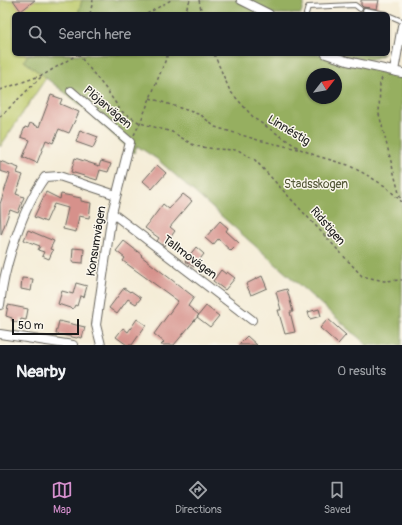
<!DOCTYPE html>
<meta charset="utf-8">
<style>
body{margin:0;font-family:Pangolin,sans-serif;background:#242831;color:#f1f3f6}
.compass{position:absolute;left:306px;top:68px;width:36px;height:36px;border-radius:50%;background:#171b24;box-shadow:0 1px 3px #0004;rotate:59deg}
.scale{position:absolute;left:12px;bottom:10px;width:67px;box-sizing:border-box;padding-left:4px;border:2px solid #1c1c1c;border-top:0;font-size:11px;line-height:14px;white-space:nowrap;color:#1c1c1c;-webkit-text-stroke:3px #fbf7ec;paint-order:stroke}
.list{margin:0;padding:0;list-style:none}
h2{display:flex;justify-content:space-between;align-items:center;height:52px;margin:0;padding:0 16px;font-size:17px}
h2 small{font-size:13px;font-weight:400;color:#9ea1a6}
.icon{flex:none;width:22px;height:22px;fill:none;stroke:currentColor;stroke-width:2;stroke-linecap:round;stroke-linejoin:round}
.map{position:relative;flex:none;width:402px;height:345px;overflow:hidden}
.search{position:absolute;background:#171b24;box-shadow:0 1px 3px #0004;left:12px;right:12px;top:12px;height:44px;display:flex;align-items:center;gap:10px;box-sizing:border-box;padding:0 14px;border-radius:6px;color:#9ea1a6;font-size:15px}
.sheet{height:124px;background:#171b24}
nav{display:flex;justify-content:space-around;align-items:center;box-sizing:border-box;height:56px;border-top:1px solid #363941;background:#171b24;font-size:11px;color:#9ea1a6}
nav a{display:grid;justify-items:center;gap:2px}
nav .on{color:#d690ce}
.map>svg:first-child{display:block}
.green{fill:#becb6d;stroke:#6d7444}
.forest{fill:#96af60;stroke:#59663e;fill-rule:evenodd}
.building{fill:#d6918b}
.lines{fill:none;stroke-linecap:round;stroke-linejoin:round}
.lane-casing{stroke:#68655d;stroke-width:6}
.street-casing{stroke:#68655d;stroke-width:10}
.path{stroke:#68655d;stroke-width:1.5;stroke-dasharray:3 3;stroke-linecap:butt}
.lane{stroke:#fff;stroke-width:4}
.street{stroke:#fff;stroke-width:8}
.labels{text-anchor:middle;stroke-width:3;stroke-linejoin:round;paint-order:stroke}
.street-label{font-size:12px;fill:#1c1c1c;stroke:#fbf7ec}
.park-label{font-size:12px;fill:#555938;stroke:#fbf7ec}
</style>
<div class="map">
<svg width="402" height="345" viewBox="0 0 402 345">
<rect width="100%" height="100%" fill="#fbf7ec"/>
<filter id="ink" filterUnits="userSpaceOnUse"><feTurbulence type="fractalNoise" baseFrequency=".025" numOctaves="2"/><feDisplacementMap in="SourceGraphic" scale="8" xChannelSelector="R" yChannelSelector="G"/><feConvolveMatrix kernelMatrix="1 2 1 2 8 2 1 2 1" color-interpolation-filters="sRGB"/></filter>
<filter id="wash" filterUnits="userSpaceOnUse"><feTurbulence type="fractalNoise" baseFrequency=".012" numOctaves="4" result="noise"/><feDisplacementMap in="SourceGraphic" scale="16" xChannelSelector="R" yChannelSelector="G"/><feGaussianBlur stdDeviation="0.9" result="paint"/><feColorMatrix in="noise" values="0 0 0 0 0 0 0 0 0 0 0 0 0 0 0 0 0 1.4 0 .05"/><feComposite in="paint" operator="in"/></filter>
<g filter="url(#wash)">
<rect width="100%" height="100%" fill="#f4ecd6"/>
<polygon class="green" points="0,0 190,0 184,14 14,14 14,54 52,54 46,78 0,147"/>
<g class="forest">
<polygon points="82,0 305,0 301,14 78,14"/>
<path d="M28,54h298l76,19v272h-35l-210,-186 -20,-13 -3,7 -61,-54 -49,-38zM312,74h24v24h-24z"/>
<path d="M336,54h48c-14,10 -33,4 -48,0z"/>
</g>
<g id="blocks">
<g class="building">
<polygon points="13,0 35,0 21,11"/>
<polygon points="361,0 379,0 377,9 363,7 361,5"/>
<polygon points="51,95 62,99 60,104 79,112 69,133 59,129 53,143 46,140 37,163 23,157 30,140 21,137 25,127 28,128 30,123 39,127"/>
<polygon points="80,130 98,137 93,148 76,142"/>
<polygon points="75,158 99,166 101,161 111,164 108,172 100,170 97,180 71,172"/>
<polygon points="0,161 19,168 17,173 23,175 16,194 24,197 18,213 10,210 1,235 0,204 10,174 0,171"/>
<polygon points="157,165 166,173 152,189 143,181"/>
<polygon points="46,192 60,199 61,194 81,198 81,201 91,203 89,218 79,216 76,232 63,229 68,208 54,204 46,222 34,217"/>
<polygon points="183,194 192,201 170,227 175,231 164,246 157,241 159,238 145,228 163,204 169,209"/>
<polygon points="220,221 228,228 226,231 239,243 231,251 218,239 213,245 205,238"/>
<polygon points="28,230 54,241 50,249 53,250 49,259 42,256 44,252 38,250 40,246 24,240"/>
<polygon points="124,241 142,255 141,256 194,297 188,306 199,315 174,345 161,345 164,342 154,334 178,301 123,261 125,258 116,251"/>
<polygon points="196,247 204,254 194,267 185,261"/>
<polygon points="73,248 84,249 83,263 72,262"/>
<polygon points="221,270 226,274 227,272 235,278 225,290 213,281"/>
<polygon points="262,276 267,288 251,295 246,284"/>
<polygon points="22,278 33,279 31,291 21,289"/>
<polygon points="76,283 87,286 84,297 80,296 77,306 75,305 73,309 58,304 62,291 73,294"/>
<polygon points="124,288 130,292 131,291 141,298 136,304 128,299 117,314 109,308"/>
<polygon points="287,289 293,312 290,312 295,332 285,334 278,310 281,310 276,292"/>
<polygon points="8,305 28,309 26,320 21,319 20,323 12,321 12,318 6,316"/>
<polygon points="206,306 219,316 210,327 197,317"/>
<polygon points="319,309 321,316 310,319 308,312"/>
<polygon points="137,319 146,325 132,345 127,345 116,337 123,328 128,332"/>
<polygon points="328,319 346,335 338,344 320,328"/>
<polygon points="59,321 85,327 82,338 78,337 77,338 56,334"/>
<polygon points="247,336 257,345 238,345"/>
</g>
</g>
</g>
<g filter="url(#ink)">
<use href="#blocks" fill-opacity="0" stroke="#68655d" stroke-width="1"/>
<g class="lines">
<g class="lane-casing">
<g id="lane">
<polyline points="365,10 386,14"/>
<polyline points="306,14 308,7 355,5 360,9"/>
<polyline points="388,15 402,21"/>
</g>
</g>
<g class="street-casing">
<g id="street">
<polyline points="241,0 269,14"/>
<polyline points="326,54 347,61 402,73"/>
<polyline points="394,71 402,26"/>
<polyline points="71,91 130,142 112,213 96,325 101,345"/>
<polyline points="112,213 252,320"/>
<path d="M0,305c4,-38 22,-97 45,-128l14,-1 57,19"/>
<polyline points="0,334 73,345"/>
</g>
</g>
<g class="path">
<polyline points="199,0 202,14"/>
<polyline points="90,14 93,0"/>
<polyline points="147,14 171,0"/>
<polyline points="184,14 190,0"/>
<polyline points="78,54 106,89 121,111 140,123 172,132 195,146 215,149 238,150 255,160 362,276 384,281 402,280"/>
<polyline points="214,54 230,91 255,119 300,149 317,156 348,165 365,174 385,186 402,202"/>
<polyline points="382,78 380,83 379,114 401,201"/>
<polyline points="0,90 45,74 78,54"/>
<polyline points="150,98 201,115 215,127 258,140 298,149"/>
<polyline points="0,117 43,75"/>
<polyline points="134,135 140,123 168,54"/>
</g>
<use href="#lane" class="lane"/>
<use href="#street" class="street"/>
</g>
</g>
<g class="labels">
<g class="street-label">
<text transform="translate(108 107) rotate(40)" y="4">Plöjarvägen</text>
<text transform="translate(289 130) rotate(31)" y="4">Linnéstig</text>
<text transform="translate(328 226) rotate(49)" y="4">Ridstigen</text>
<text transform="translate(96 241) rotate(-81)" y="4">Konsumvägen</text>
<text transform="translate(190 257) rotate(37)" y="4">Tallmovägen</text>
</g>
<g class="park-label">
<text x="316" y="188">Stadsskogen</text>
</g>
</g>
</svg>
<svg class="compass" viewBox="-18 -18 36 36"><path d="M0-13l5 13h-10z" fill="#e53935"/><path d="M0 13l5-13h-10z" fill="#9ea1a6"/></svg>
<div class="scale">50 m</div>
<div class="search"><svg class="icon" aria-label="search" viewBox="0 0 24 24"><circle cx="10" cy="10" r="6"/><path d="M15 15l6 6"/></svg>Search here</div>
</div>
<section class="sheet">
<h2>Nearby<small>0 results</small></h2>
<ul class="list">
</ul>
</section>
<nav>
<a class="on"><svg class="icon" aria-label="map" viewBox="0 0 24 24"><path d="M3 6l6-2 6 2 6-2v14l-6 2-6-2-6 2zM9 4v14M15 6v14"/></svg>Map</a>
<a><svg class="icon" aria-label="directions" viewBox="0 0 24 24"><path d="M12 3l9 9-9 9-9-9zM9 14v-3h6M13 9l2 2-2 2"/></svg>Directions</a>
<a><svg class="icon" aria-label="saved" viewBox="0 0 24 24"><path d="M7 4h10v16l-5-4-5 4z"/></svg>Saved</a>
</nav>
